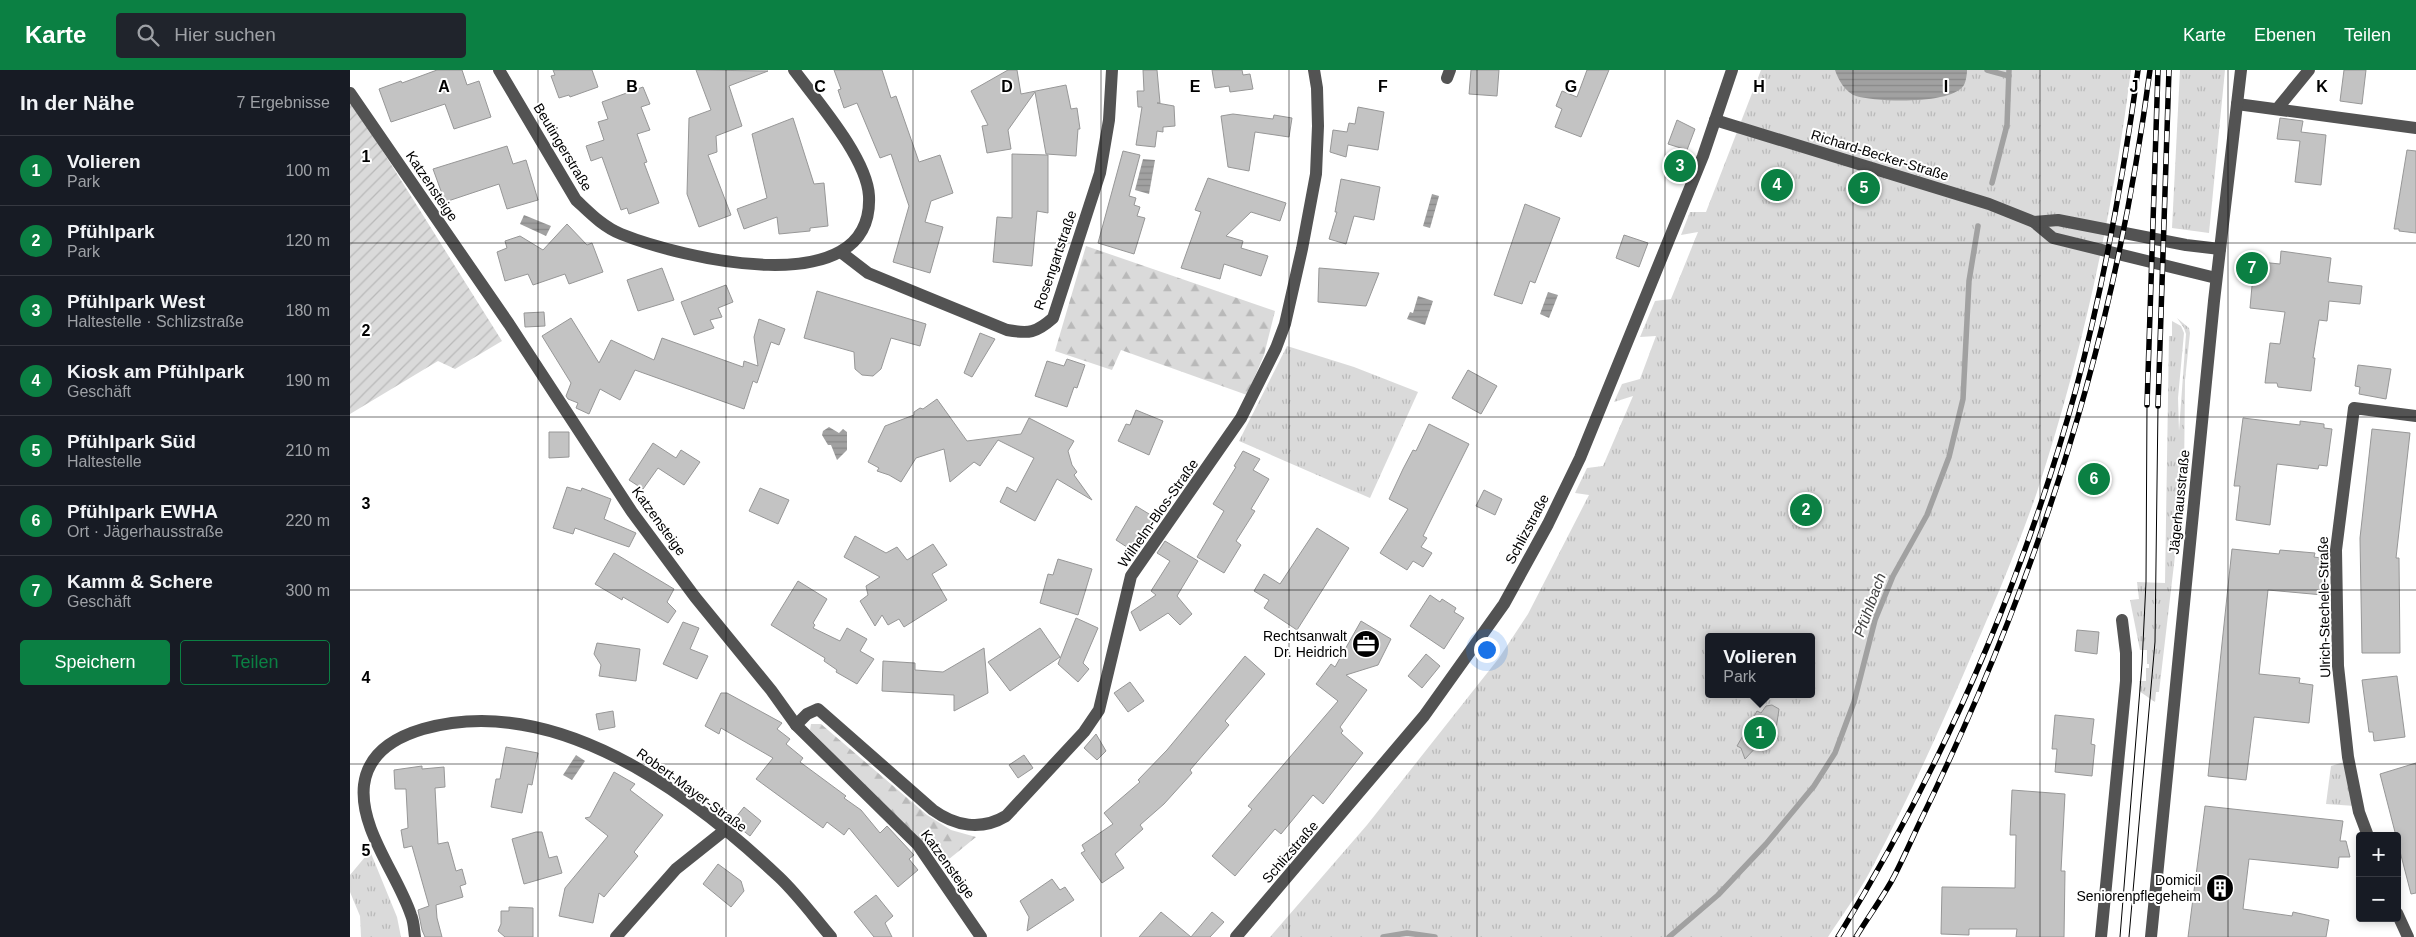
<!DOCTYPE html>
<html lang="de">
<meta charset="utf-8">
<style>
body{margin:0;font-family:Helvetica,sans-serif;background:#20242c;color:#f1f3f6}
.controls{position:absolute;right:15px;bottom:15px;display:grid;overflow:hidden;border-radius:5px;box-shadow:0 2px 8px #0003}
.controls button{width:45px;height:45px;display:grid;place-items:center;padding:0;border:0;border-bottom:1px solid #363941;background:#171b24;color:#f1f3f6;font:25px sans-serif}
.you{position:absolute;left:1136px;top:579px;width:18px;height:18px;margin:-12px;border:4px solid #fff;border-radius:50%;background:#1a73e8;box-shadow:0 0 0 8px #1a73e833}
.badge{display:grid;place-items:center;width:32px;height:32px;border-radius:50%;background:#0b8043;color:#fff;font-size:16px;font-weight:700}
.pin{position:absolute;translate:-50% -50%;border:2px solid #fff;box-shadow:0 1px 5px #0006}
.popup{position:absolute;left:1355px;top:563px;width:110px;height:65px;box-sizing:border-box;display:grid;place-content:center;border-radius:5px;background:#171b24;filter:drop-shadow(0 1px 4px #0005);font-size:16px;white-space:nowrap;color:#9ea1a6}
.popup b{font-size:19px;color:#f1f3f6}
.popup::after{content:'';position:absolute;left:50%;top:100%;margin-left:-10px;border:10px solid transparent;border-top-color:#171b24}
.list{margin:0;padding:0;list-style:none}
h2{display:flex;justify-content:space-between;align-items:center;height:65px;margin:0;padding:0 20px;font-size:21px}
h2 small{font-size:16px;font-weight:400;color:#9ea1a6}
.list li{display:grid;grid-template-columns:32px 1fr auto;gap:15px;align-items:center;box-sizing:border-box;height:70px;padding:0 20px;border-top:1px solid #363941}
.list b{display:block;font-size:19px;white-space:nowrap}
.list p{margin:0;font-size:16px;white-space:nowrap;color:#9ea1a6}
.list em{font-size:16px;font-style:normal;color:#9ea1a6}
.actions{display:flex;gap:10px;padding:15px 20px}
.actions a{flex:1;padding:11px 0;border:1px solid #0b8043;border-radius:5px;text-align:center;font-size:18px;color:#0b8043}
.actions .main{background:#0b8043;color:#fff}
.icon{flex:none;width:28px;height:28px;fill:none;stroke:currentColor;stroke-width:2;stroke-linecap:round;stroke-linejoin:round}
.map{position:relative;flex:none;width:2066px;height:867px;overflow:hidden}
header{display:flex;align-items:center;gap:30px;box-sizing:border-box;height:70px;padding:0 25px;background:#0b8043;color:#fff}
header strong{font-size:24px}
nav{display:flex;gap:28px;margin-inline-start:auto;font-size:18px}
.search{width:350px;height:45px;background:#20242c;display:flex;align-items:center;gap:12px;box-sizing:border-box;padding:0 18px;border-radius:5px;color:#9ea1a6;font-size:19px}
main{display:flex}
aside{flex:1;background:#171b24}
.map>svg:first-child{display:block}
.grass{fill:url(#grass-tufts);fill-rule:evenodd}
.forest{fill:url(#forest-firs)}
.garden{fill:url(#garden-furrows)}
.water{fill:url(#water-rules)}
.lines{fill:none;stroke-linecap:round;stroke-linejoin:round}
.stream{stroke:#a1a1a1;stroke-width:5.5}
.building{fill:#c3c3c3;stroke:#979797}
.minor{stroke:#535353;stroke-width:12}
.tram{stroke:#000;stroke-width:1}
.rail-casing{stroke:#000;stroke-width:5.5}
.rail{stroke:#fff;stroke-width:4;stroke-dasharray:11;stroke-linecap:butt}
.grid{fill:none;stroke:#000;stroke-width:1;stroke-opacity:0.55}
.labels{text-anchor:middle;stroke-width:4;stroke-linejoin:round;paint-order:stroke}
.street-label{font-size:14px;fill:#000;stroke:#fff}
.poi-label{font-size:14px;fill:#000;stroke:#fff;text-anchor:end}
.water-label{font-size:15px;font-style:italic;fill:#424242;stroke:#fff}
.grid-label{font-size:16px;text-anchor:middle;font-weight:bold;fill:#000;stroke:#fff;stroke-width:4;stroke-linejoin:round;paint-order:stroke}
</style>
<header>
<strong>Karte</strong>
<div class="search"><svg class="icon" aria-label="search" viewBox="0 0 24 24"><circle cx="10" cy="10" r="6"/><path d="M15 15l6 6"/></svg>Hier suchen</div>
<nav><a>Karte</a><a>Ebenen</a><a>Teilen</a></nav>
</header>
<main>
<aside>
<h2>In der Nähe<small>7 Ergebnisse</small></h2>
<ul class="list">
<li><span class="badge">1</span><div><b>Volieren</b><p>Park</p></div><em>100 m</em></li>
<li><span class="badge">2</span><div><b>Pfühlpark</b><p>Park</p></div><em>120 m</em></li>
<li><span class="badge">3</span><div><b>Pfühlpark West</b><p>Haltestelle · Schlizstraße</p></div><em>180 m</em></li>
<li><span class="badge">4</span><div><b>Kiosk am Pfühlpark</b><p>Geschäft</p></div><em>190 m</em></li>
<li><span class="badge">5</span><div><b>Pfühlpark Süd</b><p>Haltestelle</p></div><em>210 m</em></li>
<li><span class="badge">6</span><div><b>Pfühlpark EWHA</b><p>Ort · Jägerhausstraße</p></div><em>220 m</em></li>
<li><span class="badge">7</span><div><b>Kamm &amp; Schere</b><p>Geschäft</p></div><em>300 m</em></li>
</ul>
<div class="actions"><a class="main">Speichern</a><a>Teilen</a></div>
</aside>
<div class="map">
<svg width="2066" height="867" viewBox="0 0 2066 867">
<defs>
<pattern id="grass-tufts" width="24" height="20" patternUnits="userSpaceOnUse" patternTransform="scale(1.25)"><rect width="24" height="20" fill="#dadada"/><path d="M3 7l-1-3M5 7V3M7 7l1-3M15 17l-1-3M17 17v-4M19 17l1-3" fill="none" stroke="#b9b9b9"/></pattern>
<pattern id="forest-firs" width="22" height="20" patternUnits="userSpaceOnUse" patternTransform="scale(1.25)"><rect width="22" height="20" fill="#dadada"/><path d="M5 1l3.5 6h-7zM16 11l3.5 6h-7z" fill="#b9b9b9"/></pattern>
<pattern id="garden-furrows" width="10" height="10" patternUnits="userSpaceOnUse" patternTransform="scale(1.25)"><rect width="10" height="10" fill="#dadada"/><path d="M-1 1l2-2M0 10L10 0M9 11l2-2" fill="none" stroke="#b9b9b9"/></pattern>
<pattern id="water-rules" width="6" height="5" patternUnits="userSpaceOnUse" patternTransform="scale(1.25)"><rect width="6" height="5" fill="#a1a1a1"/><path d="M0 2.5h6" fill="none" stroke="#898989"/></pattern>
</defs>
<rect width="100%" height="100%" fill="#fff"/>
<g class="grass">
<path d="M1411,0h370c-18,143 -49,285 -94,422 -21,61 -47,121 -73,181 -28,65 -58,130 -91,193 -13,25 -30,48 -45,71h-558l97,-112 132,-167 29,-44 61,-119 -14,-2 12,-25 16,-2 30,-70 -19,6 8,-18 18,-5 16,-43 -16,1 15,-36 16,-2 27,-67 -17,3 9,-23h16zM1359,567h102v57h-102z"/>
<polygon points="1830,0 1875,0 1859,163 1822,158"/>
<polygon points="1827,248 1839,258 1840,263 1835,310 1834,409 1809,622 1806,622 1805,632 1789,621 1789,611 1796,611 1796,598 1799,598 1799,594 1797,594 1797,580 1790,580 1780,530 1789,529 1787,512 1815,513 1819,266 1822,266 1822,251 1831,256 1834,263 1828,328 1829,361 1836,264 1834,258"/>
<polygon points="937,276 1004,297 1068,322 1020,428 889,371"/>
<polygon points="1994,692 2005,736 1976,734 1981,696"/>
<polygon points="20,781 47,847 51,867 11,867 10,846 0,822 0,805"/>
</g>
<g class="forest">
<polygon points="736,176 925,241 914,285 897,325 771,280 762,300 705,281"/>
<polygon points="461,654 471,654 577,745 601,760 626,767 593,794 460,660"/>
</g>
<polygon class="garden" points="0,29 152,271 105,299 88,291 0,344"/>
<g class="water">
<path d="M1485,0h132c0,4 -1,11 -3,15 -12,20 -88,17 -108,11 -10,-3 -18,-16 -21,-26z"/>
<polygon points="793,89 805,90 799,124 785,120"/>
<polygon points="1082,124 1089,126 1080,158 1073,156"/>
<polygon points="174,145 201,156 196,166 170,154"/>
<polygon points="1198,222 1208,225 1199,248 1190,244"/>
<polygon points="1068,226 1083,231 1075,255 1057,249 1060,242 1063,243"/>
<polygon points="479,357 489,363 493,359 497,362 497,380 487,390 481,375 478,375 472,365 473,361"/>
<polygon points="226,685 235,691 222,710 213,705"/>
</g>
<g class="lines">
<g class="stream">
<polyline points="1637,0 1659,6"/>
<polyline points="1642,113 1657,55 1659,0"/>
<polyline points="1033,867 1057,863 1085,867"/>
<polyline points="1319,867 1368,825 1416,774 1464,716 1485,683 1504,632 1525,550 1543,506 1577,445 1599,387 1613,329 1619,211 1628,156"/>
</g>
</g>
<g class="building">
<polygon points="87,0 112,0 117,15 129,11 141,47 104,59 95,34 41,52 29,19 51,11 52,13"/>
<polygon points="203,0 242,0 248,17 220,27 219,25 209,28 201,6 205,5"/>
<polygon points="346,0 418,1 379,16 392,56 366,66 367,82 358,85 381,145 349,157 337,124 339,48 361,40"/>
<polygon points="484,0 532,0 541,28 546,26 569,92 590,85 603,123 581,131 575,152 593,157 580,203 543,192 559,136 541,84 530,88 507,33 494,38 488,20 491,19"/>
<polygon points="658,0 667,0 671,24 716,15 721,39 727,38 730,59 728,59 726,86 696,84 685,22 658,60 661,79 637,83 632,56 638,55 621,21"/>
<polygon points="793,0 807,0 810,33 807,33 824,36 825,56 813,57 813,62 807,61 805,77 786,75 792,37 788,37 787,21 794,21"/>
<polygon points="862,0 892,0 893,5 900,4 903,19 880,22 879,16 865,18"/>
<polygon points="1121,0 1149,0 1147,26 1119,24"/>
<polygon points="1237,0 1259,0 1231,67 1205,57 1212,39 1206,36 1212,21 1227,27"/>
<polygon points="1994,0 2016,0 2012,34 1990,31"/>
<polygon points="293,17 300,34 291,37 300,60 287,64 297,92 294,93 309,133 279,144 277,138 271,140 252,87 241,91 236,76 254,70 248,52 258,49 252,32"/>
<polygon points="1008,37 1034,42 1028,80 998,75 996,87 980,82 983,60 997,62 999,53 1005,54"/>
<polygon points="883,44 923,49 924,45 942,48 939,67 905,62 899,101 878,97 871,46"/>
<polygon points="443,48 464,114 474,113 478,156 460,158 460,161 429,164 427,147 394,159 387,139 417,128 402,64"/>
<polygon points="1930,48 1953,51 1951,62 1976,65 1971,115 1945,112 1950,71 1927,69"/>
<polygon points="1327,50 1345,59 1337,80 1318,74"/>
<polygon points="157,76 163,94 176,90 188,130 157,139 149,114 95,132 83,99"/>
<polygon points="2057,80 2066,81 2066,163 2049,161 2049,159 2044,159"/>
<polygon points="773,81 790,85 779,126 786,128 784,135 790,137 787,146 795,148 784,184 748,173"/>
<polygon points="662,84 698,85 698,143 687,141 682,196 643,192 647,147 662,148"/>
<polygon points="1422,100 1439,105 1432,130 1415,125"/>
<polygon points="858,108 936,133 930,151 901,142 876,166 893,171 891,178 918,186 911,206 874,194 870,209 831,198 851,142 845,140"/>
<polygon points="991,109 1030,117 1024,150 1004,146 996,174 979,169 987,142 985,142"/>
<polygon points="1175,134 1210,148 1185,213 1180,211 1172,234 1144,225"/>
<polygon points="217,154 237,175 242,173 253,202 219,214 215,204 183,215 178,204 155,211 147,182 157,178 155,171 170,166 193,180"/>
<polygon points="1274,165 1298,173 1289,197 1266,188"/>
<polygon points="1931,181 1981,188 1978,212 2012,216 2010,234 1979,231 1977,251 1969,250 1963,288 1965,288 1961,321 1928,317 1927,313 1915,313 1920,273 1930,274 1935,242 1900,238 1903,205 1890,204 1891,190 1930,194"/>
<polygon points="312,198 324,230 288,241 277,210"/>
<polygon points="969,198 1029,203 1016,236 968,232"/>
<polygon points="376,215 383,232 368,238 372,247 360,250 364,258 344,265 331,232"/>
<polygon points="467,221 576,254 570,276 541,268 531,299 523,306 512,305 505,299 504,282 454,268"/>
<polygon points="194,242 195,256 175,257 174,243"/>
<polygon points="221,248 249,293 261,270 304,290 312,268 393,297 394,291 408,296 404,267 409,249 435,259 429,275 421,272 407,313 403,311 394,339 285,300 270,330 250,319 239,344 226,338 228,333 218,329 216,326 221,313 192,266"/>
<polygon points="630,263 645,269 622,307 614,303"/>
<polygon points="717,289 735,295 727,318 724,317 717,337 685,326 697,291 714,296"/>
<polygon points="2008,295 2041,299 2036,329 2009,324 2010,317 2005,316"/>
<polygon points="1118,300 1147,316 1131,344 1102,328"/>
<polygon points="587,329 617,371 671,364 679,348 724,371 718,381 722,395 727,402 724,405 742,430 707,409 685,451 650,432 657,417 666,422 684,388 648,370 630,396 624,392 600,412 594,379 566,388 551,412 539,405 527,401 529,398 518,392 535,356 564,345 564,342 570,338 573,339"/>
<polygon points="786,340 813,351 799,385 768,371 776,354 780,355"/>
<polygon points="1893,348 1950,355 1950,351 1974,354 1974,358 1982,359 1977,396 1969,395 1968,399 1927,394 1920,455 1886,450 1890,416 1884,416"/>
<polygon points="1079,354 1119,374 1073,466 1077,468 1071,477 1082,483 1073,497 1063,491 1057,500 1030,483 1058,439 1039,429 1053,399 1063,380 1066,381"/>
<polygon points="2022,359 2060,363 2046,488 2049,488 2050,583 2012,583 2010,468"/>
<polygon points="199,362 219,362 219,387 199,388"/>
<polygon points="303,373 326,388 331,380 350,392 334,415 308,398 293,419 279,410"/>
<polygon points="893,381 910,389 903,400 919,409 901,439 905,441 886,471 891,475 874,503 847,487 874,441 863,434 886,397 884,396"/>
<polygon points="217,417 231,421 232,418 261,429 254,449 286,463 279,477 225,458 223,464 203,458"/>
<polygon points="410,418 439,430 428,454 399,441"/>
<polygon points="1134,420 1152,429 1145,445 1126,436"/>
<polygon points="786,436 804,447 797,459 801,462 793,474 789,471 783,481 766,470"/>
<polygon points="967,458 999,478 947,560 914,538 919,530 904,521 914,504 930,514"/>
<polygon points="505,466 536,483 547,477 557,490 583,474 597,495 582,504 597,530 554,557 549,549 538,555 532,545 525,556 510,531 518,525 516,516 530,507 494,487"/>
<polygon points="815,471 848,491 827,526 842,544 830,555 818,543 790,561 781,542 806,525 801,521 820,491 807,483"/>
<polygon points="1882,479 1929,484 1930,480 1965,483 1964,487 1977,489 1973,525 1918,520 1909,604 1950,608 1949,613 1963,615 1959,653 1904,647 1896,710 1858,706"/>
<polygon points="264,483 324,519 317,532 326,541 318,553 273,527 272,530 245,514"/>
<polygon points="708,489 742,499 728,545 690,533 698,504 703,505"/>
<polygon points="448,511 477,529 463,553 465,555 463,558 490,571 497,558 517,569 510,581 524,589 507,614 486,602 487,600 474,591 475,588 421,555"/>
<polygon points="1080,525 1090,532 1092,529 1106,538 1104,542 1114,548 1094,579 1060,556"/>
<polygon points="726,548 748,558 733,593 739,599 728,612 708,594"/>
<polygon points="1011,551 1041,569 1028,595 996,605 1017,620 990,657 993,661 991,663 1013,683 973,734 963,725 931,764 925,759 885,806 862,786 902,739 898,736 988,631 966,614 981,594 985,597"/>
<polygon points="333,552 349,558 340,579 358,586 347,609 313,594"/>
<polygon points="690,558 710,587 660,621 638,592"/>
<polygon points="1727,560 1749,562 1747,584 1725,581"/>
<polygon points="247,573 290,579 286,611 249,606 251,595 244,584"/>
<polygon points="634,578 638,623 604,641 604,625 532,621 533,591 565,593 565,600 593,602"/>
<polygon points="1076,584 1090,596 1072,618 1058,606"/>
<polygon points="895,586 915,604 875,651 879,655 840,700 842,703 814,734 790,755 793,759 765,784 774,798 752,813 731,783 735,781 732,775 763,754 754,743 790,712 788,710 817,680"/>
<polygon points="2047,606 2055,667 2024,671 2023,662 2019,662 2012,610"/>
<polygon points="780,612 794,631 778,642 764,623"/>
<polygon points="371,623 377,623 432,653 427,659 440,669 436,674 453,688 450,692 496,726 494,728 511,740 530,763 537,756 564,785 559,789 568,800 548,817 499,758 494,765 477,752 473,758 406,709 423,688 371,658 369,664 355,656"/>
<polygon points="1422,635 1429,639 1426,659 1428,667 1423,675 1414,677 1409,674 1395,689 1391,678 1387,676 1407,641 1411,643 1416,636"/>
<polygon points="263,641 265,657 249,660 246,644"/>
<polygon points="1705,645 1744,649 1741,674 1745,675 1742,706 1705,702 1707,679 1702,679"/>
<polygon points="746,664 756,681 747,690 734,678"/>
<polygon points="156,677 188,683 182,715 178,714 172,743 141,737 146,709 150,709"/>
<polygon points="674,685 683,698 668,708 659,695"/>
<polygon points="2066,693 2066,823 2061,824 2030,704"/>
<polygon points="72,696 72,699 94,697 95,717 85,718 88,774 98,772 106,801 112,799 116,814 110,816 113,827 86,835 87,848 92,867 75,867 72,860 68,840 79,836 62,776 54,778 51,760 58,758 56,719 45,719 44,700"/>
<polygon points="264,702 285,714 280,720 313,745 284,782 288,786 254,827 249,823 243,853 209,846 215,818 258,766 235,748 240,747"/>
<polygon points="1662,720 1715,724 1711,801 1715,801 1714,867 1666,867 1667,859 1619,859 1619,865 1591,864 1592,817 1665,818 1666,765 1660,765"/>
<polygon points="1855,736 1993,751 1990,771 1996,771 2000,787 1989,787 1988,798 1899,789 1893,839 1942,846 1943,842 1979,850 1976,867 1838,867"/>
<polygon points="394,737 411,751 400,766 382,752"/>
<polygon points="186,762 192,762 199,788 207,786 212,803 174,814 162,769"/>
<polygon points="368,794 391,811 394,821 381,837 353,814"/>
<polygon points="702,809 710,820 715,817 724,830 677,861 679,847 670,831"/>
<polygon points="526,825 543,846 535,853 542,867 524,867 504,842"/>
<polygon points="159,837 183,838 183,867 155,867 148,861 151,854 151,841 159,841"/>
<polygon points="811,842 841,867 789,867"/>
<polygon points="862,842 874,852 860,867 841,867"/>
</g>
<g class="lines">
<g class="minor">
<path d="M149,0l77,130c13,12 27,27 45,34 57,23 253,72 248,-38 -2,-38 -52,-95 -75,-126"/>
<polyline points="1097,8 1100,0"/>
<polyline points="0,23 159,254 282,442 345,527 421,620 446,655 568,775 631,867"/>
<polyline points="1887,34 2066,58"/>
<polyline points="1927,39 1959,0"/>
<polyline points="1365,50 1639,134 1684,152 1703,168 1866,208"/>
<polyline points="1684,152 1708,150 1836,175 1870,179"/>
<path d="M492,183l26,20 139,57c22,4 29,3 46,-12l47,-145 9,-53 3,-50"/>
<path d="M446,655l11,-11 11,-5 115,101c22,16 48,21 73,6l78,-84 15,-22 32,-134 110,-158 35,-70 9,-24 17,-75 14,-75 2,-48 -1,-38 -3,-18"/>
<polyline points="2018,766 2009,742 1998,687 1988,596 1986,480 2004,338 2066,346"/>
<polyline points="2047,843 2058,867"/>
<path d="M65,867c-1,-7 -1,-15 -4,-22 -13,-40 -52,-86 -47,-130 4,-32 32,-48 59,-56 132,-37 265,62 356,148 19,18 35,40 52,60"/>
<polyline points="266,867 326,799 375,760"/>
<polyline points="886,867 1074,646 1154,534 1198,454 1230,388 1353,86 1382,0"/>
<polyline points="1751,867 1776,611 1776,583 1772,550"/>
<polyline points="1801,867 1864,231 1891,0"/>
</g>
<g class="tram">
<polyline points="1770,867 1792,594 1796,512 1797,335"/>
<polyline points="1779,867 1805,572 1808,336"/>
</g>
<g class="rail-casing">
<g id="rail">
<polyline points="1797,335 1808,0"/>
<polyline points="1808,336 1819,0"/>
<path d="M1488,867c105,-170 185,-356 238,-548 28,-105 47,-211 62,-319"/>
<path d="M1506,867c11,-18 24,-36 35,-55 10,-18 19,-39 28,-58 21,-43 41,-87 60,-131 87,-205 142,-402 171,-623"/>
</g>
</g>
<use href="#rail" class="rail"/>
</g>
<path class="grid" d="M188,0v867M376,0v867M563,0v867M751,0v867M939,0v867M1127,0v867M1315,0v867M1503,0v867M1690,0v867M1878,0v867M0,173h2066M0,347h2066M0,520h2066M0,694h2066"/>
<defs>
<g id="office-disc" transform="scale(1.4375)"><circle r="9.5" fill="#000" stroke="#fff"/><path d="M-6-3h4V-5.5h4V-3h4V5H-6ZM-1-4.5V-3h2v-1.5ZM-6 0V1H6V0Z" fill="#fff"/></g>
<g id="building-disc" transform="scale(1.4375)"><circle r="9.5" fill="#000" stroke="#fff"/><path d="M-4-6H4V6H1V3H-1V6H-4ZM-2.5-4.3h1.7v1.8h-1.7ZM.8-4.3h1.7v1.8H.8ZM-2.5-1h1.7V.8h-1.7ZM.8-1h1.7V.8H.8Z" fill="#fff"/></g>
</defs>
<g fill-rule="evenodd">
<use href="#office-disc" x="1016" y="574"/>
<use href="#building-disc" x="1870" y="818"/>
</g>
<g class="labels">
<g class="street-label">
<text transform="translate(213 77) rotate(59)" y="5">Beutingerstraße</text>
<text transform="translate(1530 85) rotate(17)" y="5">Richard-Becker-Straße</text>
<text transform="translate(82 116) rotate(56)" y="5">Katzensteige</text>
<text transform="translate(705 190) rotate(-71)" y="5">Rosengartstraße</text>
<text transform="translate(1829 432) rotate(-84)" y="5">Jägerhausstraße</text>
<text transform="translate(808 443) rotate(-55)" y="5">Wilhelm-Blos-Straße</text>
<text transform="translate(309 451) rotate(54)" y="5">Katzensteige</text>
<text transform="translate(1177 459) rotate(-62)" y="5">Schlizstraße</text>
<text transform="translate(1974 537) rotate(-91)" y="5">Ulrich-Stechele-Straße</text>
<text transform="translate(342 720) rotate(36)" y="5">Robert-Mayer-Straße</text>
<text transform="translate(940 782) rotate(-49)" y="5">Schlizstraße</text>
<text transform="translate(598 794) rotate(54)" y="5">Katzensteige</text>
</g>
<g class="poi-label">
<text x="997" y="571">Rechtsanwalt<tspan x="997" dy="16">Dr. Heidrich</tspan></text>
<text x="1851" y="815">Domicil<tspan x="1851" dy="16">Seniorenpflegeheim</tspan></text>
</g>
<g class="water-label">
<text transform="translate(1520 535) rotate(-70)" y="5">Pfühlbach</text>
</g>
</g>
<g class="grid-label">
<text x="94" y="22">A</text>
<text x="282" y="22">B</text>
<text x="470" y="22">C</text>
<text x="657" y="22">D</text>
<text x="845" y="22">E</text>
<text x="1033" y="22">F</text>
<text x="1221" y="22">G</text>
<text x="1409" y="22">H</text>
<text x="1596" y="22">I</text>
<text x="1784" y="22">J</text>
<text x="1972" y="22">K</text>
<text x="16" y="92">1</text>
<text x="16" y="266">2</text>
<text x="16" y="439">3</text>
<text x="16" y="613">4</text>
<text x="16" y="786">5</text>
</g>
</svg>
<div class="controls">
<button>+</button>
<button>−</button>
</div>
<div class="you"></div>
<div class="pin badge" style="left:1410px;top:663px">1</div>
<div class="popup"><b>Volieren</b>Park</div>
<div class="pin badge" style="left:1456px;top:440px">2</div>
<div class="pin badge" style="left:1330px;top:96px">3</div>
<div class="pin badge" style="left:1427px;top:115px">4</div>
<div class="pin badge" style="left:1514px;top:118px">5</div>
<div class="pin badge" style="left:1744px;top:409px">6</div>
<div class="pin badge" style="left:1902px;top:198px">7</div>
</div>
</main>
